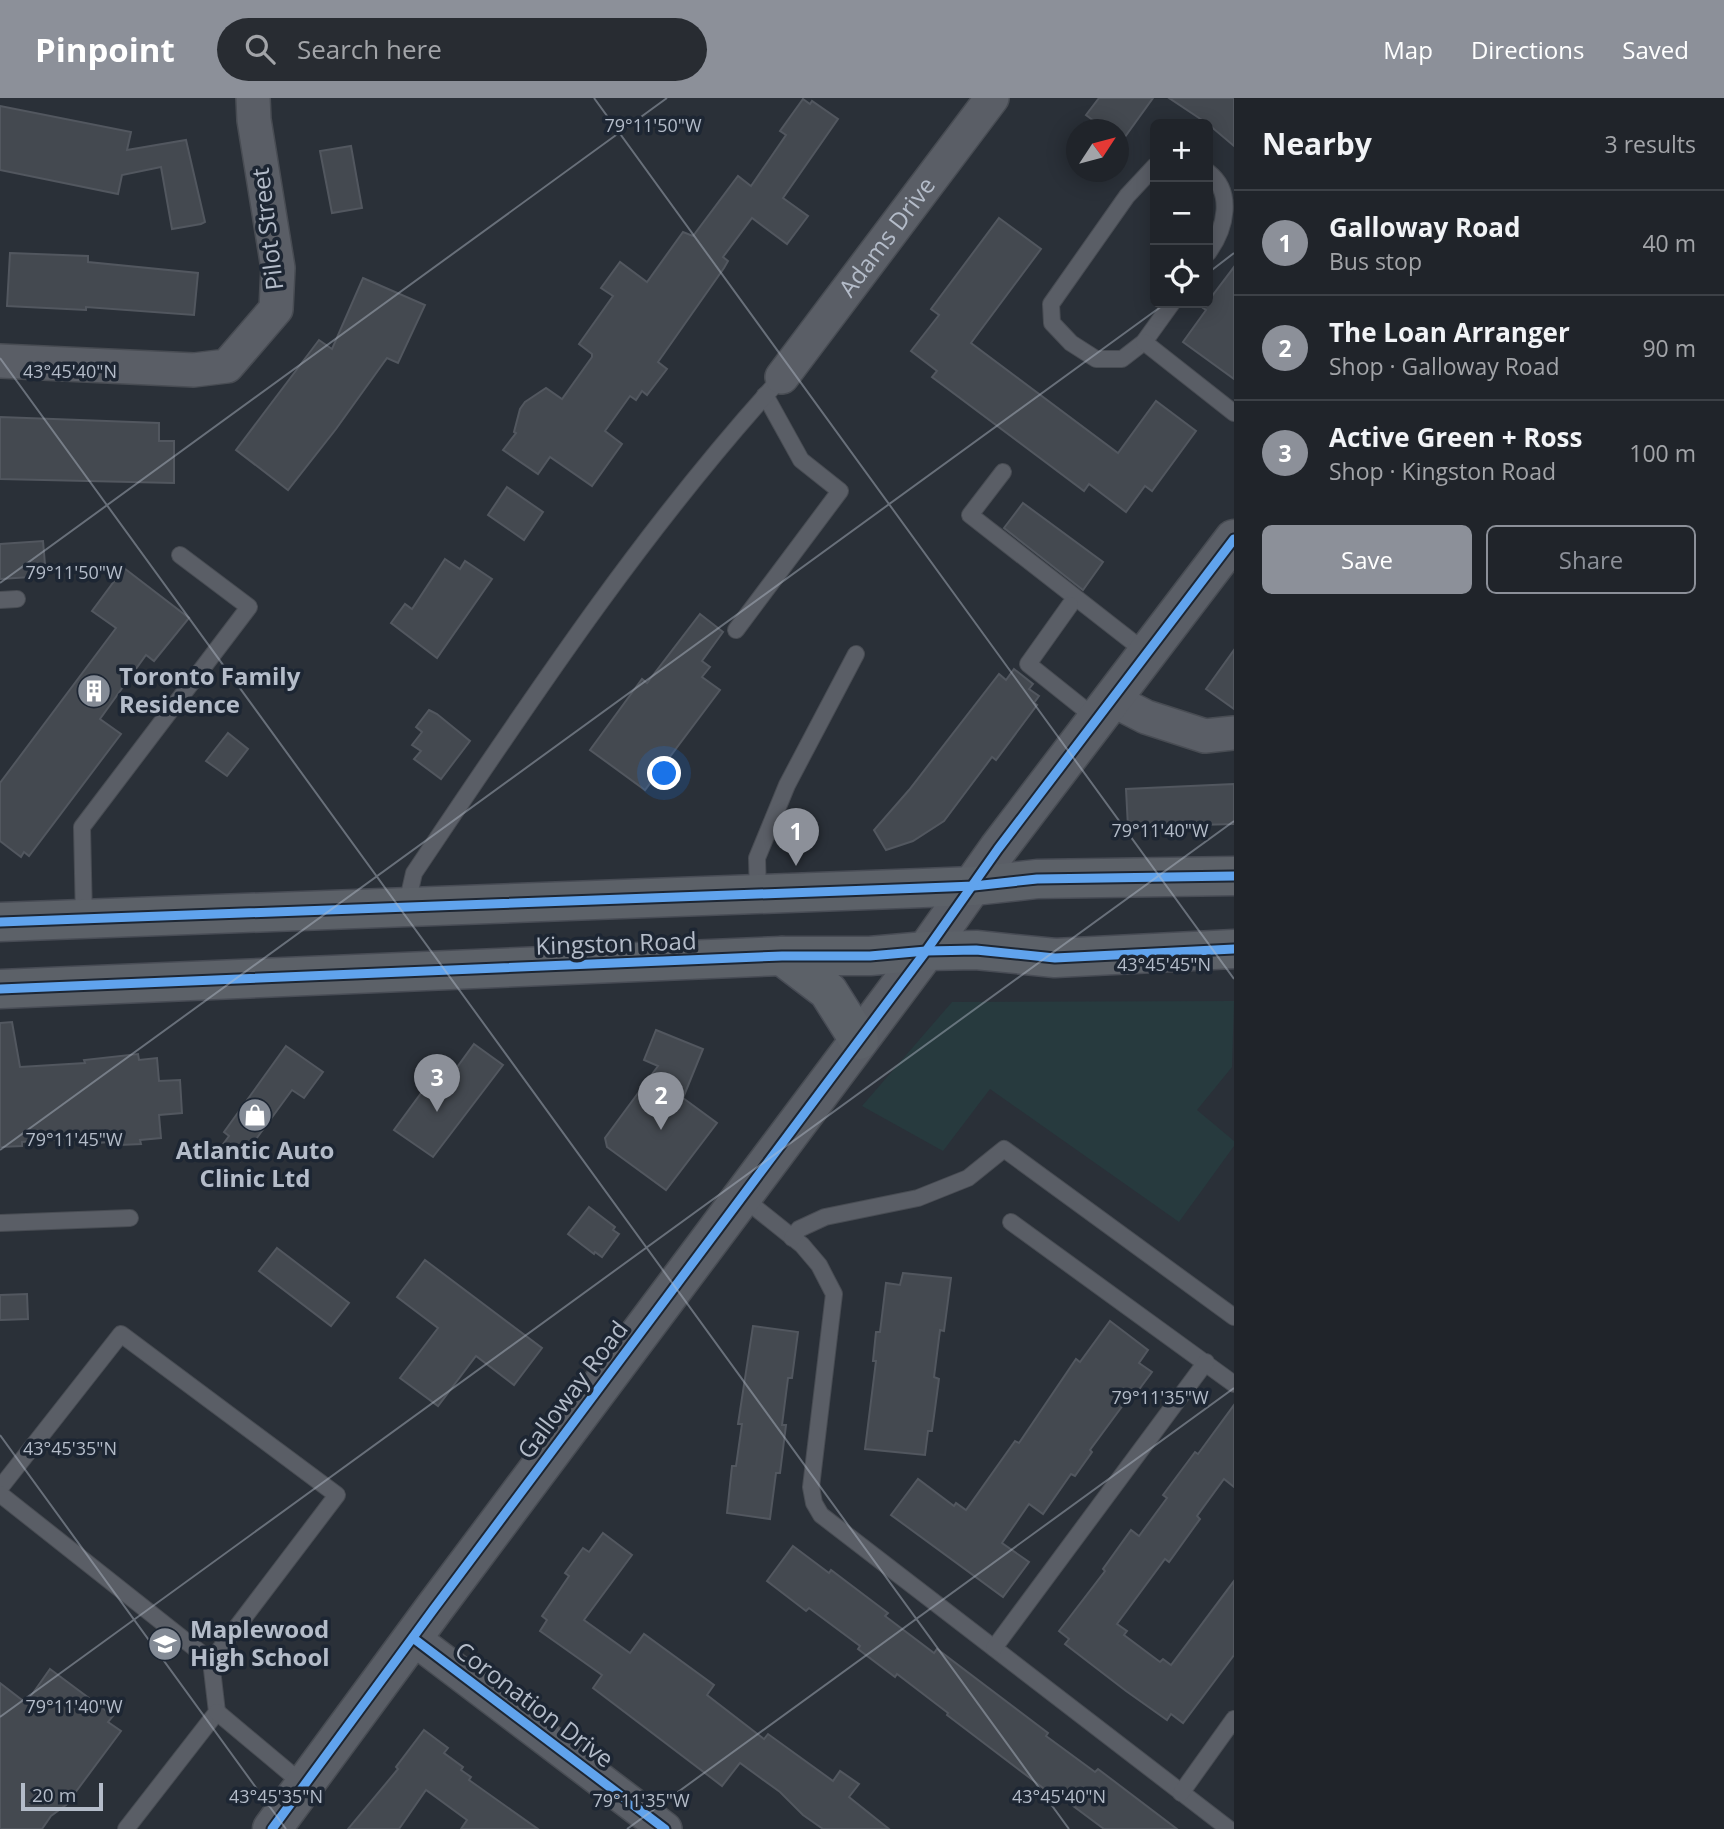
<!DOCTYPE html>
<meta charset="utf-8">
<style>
body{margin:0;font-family:"Open Sans",sans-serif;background:#282c32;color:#f1f3f6}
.controls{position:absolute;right:21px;top:21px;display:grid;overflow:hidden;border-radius:10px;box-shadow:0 4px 18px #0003}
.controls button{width:63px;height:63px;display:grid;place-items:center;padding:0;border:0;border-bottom:2px solid #3d4147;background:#20242a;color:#f1f3f6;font:35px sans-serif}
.compass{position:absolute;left:1066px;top:21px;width:63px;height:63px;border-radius:50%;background:#20242a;box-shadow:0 4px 18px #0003;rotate:54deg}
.scale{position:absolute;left:21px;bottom:18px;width:82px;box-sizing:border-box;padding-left:7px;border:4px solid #b4bcc9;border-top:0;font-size:19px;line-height:24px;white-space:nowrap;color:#b4bcc9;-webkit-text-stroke:5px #1d2633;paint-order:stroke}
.you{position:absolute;left:665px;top:676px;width:24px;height:24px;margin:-18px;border:5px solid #fff;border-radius:50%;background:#1a73e8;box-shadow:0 0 0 10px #1a73e833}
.badge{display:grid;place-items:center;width:46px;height:46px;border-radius:50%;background:#8c9099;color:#fff;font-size:23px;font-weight:700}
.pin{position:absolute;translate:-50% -58px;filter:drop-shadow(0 2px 4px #0008)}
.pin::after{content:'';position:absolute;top:37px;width:24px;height:21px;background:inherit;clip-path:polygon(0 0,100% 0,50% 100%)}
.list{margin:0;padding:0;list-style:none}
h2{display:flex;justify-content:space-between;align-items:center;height:91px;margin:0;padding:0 28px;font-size:30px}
h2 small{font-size:23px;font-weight:400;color:#a2a4a8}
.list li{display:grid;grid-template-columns:46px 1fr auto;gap:21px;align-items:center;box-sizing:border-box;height:105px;padding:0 28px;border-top:2px solid #3d4147}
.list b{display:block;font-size:26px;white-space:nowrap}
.list p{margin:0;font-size:23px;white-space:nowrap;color:#a2a4a8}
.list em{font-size:23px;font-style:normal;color:#a2a4a8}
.actions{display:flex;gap:14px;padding:21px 28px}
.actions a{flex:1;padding:16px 0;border:2px solid #8c9099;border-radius:10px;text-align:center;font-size:24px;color:#8c9099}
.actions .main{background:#8c9099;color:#fff}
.icon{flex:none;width:38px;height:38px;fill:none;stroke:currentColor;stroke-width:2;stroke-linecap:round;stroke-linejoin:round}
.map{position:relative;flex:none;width:1234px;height:1731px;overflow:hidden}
header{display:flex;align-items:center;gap:42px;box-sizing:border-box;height:98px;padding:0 35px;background:#8c9099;color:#fff}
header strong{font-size:33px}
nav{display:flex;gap:38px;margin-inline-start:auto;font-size:24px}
.search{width:490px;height:63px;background:#282c32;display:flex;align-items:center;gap:18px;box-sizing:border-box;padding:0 24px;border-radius:38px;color:#a2a4a8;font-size:26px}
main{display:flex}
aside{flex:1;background:#20242a}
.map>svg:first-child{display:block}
.green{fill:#273a3e}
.building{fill:#444950;stroke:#52575f;stroke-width:2}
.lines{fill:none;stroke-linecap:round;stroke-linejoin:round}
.service-casing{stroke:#484c53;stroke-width:18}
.minor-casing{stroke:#484c53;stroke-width:36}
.tertiary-casing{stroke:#484c53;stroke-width:41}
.primary-casing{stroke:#484c55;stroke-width:41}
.service{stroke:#5a5e66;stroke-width:16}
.minor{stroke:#5a5e66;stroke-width:33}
.tertiary{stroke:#5a5e66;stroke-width:38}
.primary{stroke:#5c6168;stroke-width:38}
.cycleway-casing{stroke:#1d2633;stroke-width:13}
.cycleway{stroke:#60a3ed;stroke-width:9}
.ticks{fill:none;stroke:#b4bcc9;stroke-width:2;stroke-opacity:0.45}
.labels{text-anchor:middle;stroke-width:7;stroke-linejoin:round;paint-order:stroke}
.street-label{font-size:24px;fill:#b4bcc9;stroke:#1d2633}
.poi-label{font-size:24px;font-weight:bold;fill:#b4bcc9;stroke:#1d2633;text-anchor:start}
.ticks-label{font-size:18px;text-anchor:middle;fill:#b4bcc9;stroke:#1d2633;stroke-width:7;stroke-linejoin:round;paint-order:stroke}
</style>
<header>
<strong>Pinpoint</strong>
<div class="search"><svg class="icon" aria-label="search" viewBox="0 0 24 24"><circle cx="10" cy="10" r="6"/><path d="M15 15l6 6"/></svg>Search here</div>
<nav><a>Map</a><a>Directions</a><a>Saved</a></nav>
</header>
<main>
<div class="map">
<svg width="1234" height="1731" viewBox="0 0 1234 1731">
<rect width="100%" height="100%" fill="#2a3038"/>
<polygon class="green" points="1234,903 1232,969 1197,1012 1234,1043 1234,1048 1179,1124 990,991 943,1053 862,1008 952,904"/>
<g class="building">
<polygon points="1099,0 1153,0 1122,43 1118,41 1118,32 1106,32 1086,17"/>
<polygon points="1169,0 1234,0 1234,48 1208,26"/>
<polygon points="803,1 810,6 812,3 838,21 783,100 808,118 787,146 752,120 723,159 728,163 724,170 658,264 667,271 647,297 642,293 636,302 630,298 605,333 622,346 592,388 550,359 538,376 503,352 516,335 514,334 520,311 525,304 546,290 562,301 592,259 592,256 579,246 613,198 601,190 620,164 647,184 683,134 693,138 738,78 751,88 786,37 780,33"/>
<polygon points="0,8 131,34 127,52 186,42 205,124 201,126 172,131 161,69 122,77 118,96 0,72"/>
<polygon points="351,48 362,110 332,115 320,53"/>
<polygon points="999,120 1041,151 971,245 1118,355 1156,303 1196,333 1152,393 1145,388 1126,414 1089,386 1084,393 932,279 937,273 911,253 939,217 931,211"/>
<polygon points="10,155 88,158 88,164 198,175 194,217 86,209 86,212 7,208"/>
<polygon points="1234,169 1234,281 1183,244 1206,212 1203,210"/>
<polygon points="363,180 425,207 398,265 387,260 336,331 288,392 236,352 319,242 332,251"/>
<polygon points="0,319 159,325 159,343 174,343 174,385 0,381"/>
<polygon points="507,389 543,414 524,442 488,417"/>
<polygon points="1023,405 1103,464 1083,492 1004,430"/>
<polygon points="43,443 46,478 0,481 0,446"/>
<polygon points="445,461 460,471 465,463 492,481 437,560 391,525 405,506 412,511"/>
<polygon points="124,470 189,520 154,563 146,557 100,621 121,636 29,758 24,754 21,759 0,743 0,685 116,530 92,513"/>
<polygon points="700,516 723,534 702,563 710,569 702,579 720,592 645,692 590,652 642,581 647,585"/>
<polygon points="1234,552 1234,611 1206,591"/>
<polygon points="1014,571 1033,586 1029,591 1039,598 1034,605 1037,607 996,662 992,659 944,723 913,743 886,752 874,732 909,692 999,576 1006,582"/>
<polygon points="429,612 437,616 470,643 441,681 414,661 421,653 412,647 422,634 416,629"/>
<polygon points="228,635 248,651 227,678 206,663"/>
<polygon points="1234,686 1234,726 1128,729 1126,691"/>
<polygon points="12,924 20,969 85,965 84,962 138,956 139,962 157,960 159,983 180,982 182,1015 159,1017 161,1040 140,1042 141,1046 120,1047 120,1043 87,1046 86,1039 22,1044 22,1048 0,1049 0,925"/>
<polygon points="656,932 703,951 683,1000 717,1025 666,1092 607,1049 605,1040 658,968 644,962"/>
<polygon points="474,946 503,967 433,1059 394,1032 441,968 452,976"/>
<polygon points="286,948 323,974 304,1000 292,992 240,1063 221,1049 229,1038 224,1034"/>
<polygon points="589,1109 615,1129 613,1132 619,1136 602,1159 595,1154 594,1156 568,1136"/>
<polygon points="277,1150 349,1205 331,1228 259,1173"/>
<polygon points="425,1162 542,1250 514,1287 476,1258 438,1308 400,1280 438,1230 397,1199"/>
<polygon points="903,1175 951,1180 944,1233 940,1232 934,1279 939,1281 932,1333 928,1333 925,1357 865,1351 876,1263 873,1263 876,1234 880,1234 886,1185 900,1187"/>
<polygon points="27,1196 28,1221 0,1222 0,1197"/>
<polygon points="1110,1223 1148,1252 1139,1265 1152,1274 1135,1297 1132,1295 1090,1352 1092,1354 1075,1378 1071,1376 1043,1416 1029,1406 1002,1445 1029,1464 1003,1499 891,1417 918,1381 954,1408 956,1405 966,1412 1015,1343 1019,1345 1076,1261 1080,1264"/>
<polygon points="753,1228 798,1234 792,1280 788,1280 782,1327 786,1327 780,1375 776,1375 770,1421 727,1415 732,1368 736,1368 742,1326 738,1326"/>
<polygon points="1234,1307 1234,1389 1224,1381 1197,1418 1200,1421 1169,1464 1165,1461 1117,1526 1127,1533 1124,1537 1160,1564 1163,1561 1171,1567 1234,1483 1234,1557 1183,1625 1171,1616 1167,1622 1126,1593 1065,1546 1069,1541 1059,1533 1105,1473 1103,1471 1131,1432 1139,1438 1167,1400 1163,1397 1195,1354 1198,1356"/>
<polygon points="603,1435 632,1457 584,1522 630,1555 644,1536 714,1587 707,1597 764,1641 768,1636 833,1683 840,1673 859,1686 849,1699 889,1731 823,1731 803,1717 780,1694 740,1665 722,1688 593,1590 602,1577 540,1533 547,1522 542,1518 569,1478 565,1475 583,1450 589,1454"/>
<polygon points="793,1448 829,1475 831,1472 888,1515 885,1518 934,1555 937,1551 1048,1635 1046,1638 1095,1674 1098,1671 1177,1731 1104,1731 1057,1696 1055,1699 947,1617 948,1615 897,1576 895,1579 858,1551 860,1548 809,1510 806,1513 767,1483"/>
<polygon points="50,1571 113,1618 108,1624 121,1633 66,1707 51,1718 42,1731 0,1731 0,1585 26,1605"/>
<polygon points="424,1632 448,1650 444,1655 463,1669 461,1672 471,1679 469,1682 538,1731 461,1731 467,1722 426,1692 399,1731 348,1731 398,1671 396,1669"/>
</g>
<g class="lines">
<g class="service-casing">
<g id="service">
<polyline points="1155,68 1127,98 1051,206 1052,225 1071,245 1096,261 1122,261 1144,244 1172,205"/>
<path d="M1208,74c26,20 18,56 0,81"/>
<polyline points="1144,244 1234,315"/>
<polyline points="1003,374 970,417 1148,556"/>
<polyline points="0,502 17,501"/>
<polyline points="1070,507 1028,566 1098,622"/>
<polyline points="736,532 840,393 801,362 765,297"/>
<polyline points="758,796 757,760 787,687 856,556"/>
<path d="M406,810l8,-35c115,-171 229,-344 368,-496"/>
<polyline points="84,821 82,729 249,509 180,457"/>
<polyline points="742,1099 802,1147 819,1167 834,1196 811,1389 814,1405 821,1417 1229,1731"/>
<polyline points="1011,1124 1234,1286"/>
<polyline points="0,1125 130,1120"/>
<polyline points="792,1140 799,1131 825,1119 918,1100 968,1080 1004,1051 1234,1219"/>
<polyline points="0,1390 121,1236 337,1397 211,1563"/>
<polyline points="0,1396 211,1563 217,1614 126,1731"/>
<polyline points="994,1550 1206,1264"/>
<polyline points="217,1614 304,1687"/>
<polyline points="1181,1695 1234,1621"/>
</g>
</g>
<g class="minor-casing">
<g id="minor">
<polyline points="0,263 194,272 227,268 276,211 278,170 254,22 253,0"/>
<path id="s1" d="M782,279l210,-279"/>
<polyline points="1113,602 1146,619 1205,638 1234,635"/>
<polyline points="413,1540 665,1731"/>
</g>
</g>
<g class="tertiary-casing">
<polyline id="tertiary" points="272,1731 433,1512 926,853 998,751 1234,441"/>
</g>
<g class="primary-casing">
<g id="primary">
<polyline points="0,824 923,790 974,788 1037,781 1234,778"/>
<polyline points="782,858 828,893 859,942"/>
<polyline points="0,891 782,858 870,858 926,853 976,852 1055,860 1234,851"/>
</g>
</g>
<use href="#service" class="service"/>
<use href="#minor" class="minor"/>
<use href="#tertiary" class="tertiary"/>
<use href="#primary" class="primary"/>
<g class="cycleway-casing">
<g id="cycleway">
<polyline points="0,824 923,790 974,788 1037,781 1234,778"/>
<polyline points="0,891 782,858 870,858 926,853 976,852 1055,860 1234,851"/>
<polyline points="413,1540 665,1731"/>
<polyline points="272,1731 433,1512 926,853 998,751 1234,441"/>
</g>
</g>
<use href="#cycleway" class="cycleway"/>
</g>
<path class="ticks" d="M594,0l640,881M1208,175l26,-20M0,260l1069,1471M0,485l667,-485M0,1052l1166,-847M0,1337l286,394M0,1619l1234,-896M627,1731l607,-441"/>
<defs>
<g id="building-disc" transform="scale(1.75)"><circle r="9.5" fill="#848b96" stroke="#1d2633"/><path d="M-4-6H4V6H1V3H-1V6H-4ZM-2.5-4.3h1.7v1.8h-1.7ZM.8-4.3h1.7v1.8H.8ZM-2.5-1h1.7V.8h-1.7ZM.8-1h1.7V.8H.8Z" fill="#fff"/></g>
<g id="shop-disc" transform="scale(1.75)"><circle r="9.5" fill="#848b96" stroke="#1d2633"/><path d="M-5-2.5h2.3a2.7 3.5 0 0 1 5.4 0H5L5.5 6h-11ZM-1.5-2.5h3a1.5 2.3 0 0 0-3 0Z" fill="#fff"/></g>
<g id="school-disc" transform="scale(1.75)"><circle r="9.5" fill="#848b96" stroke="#1d2633"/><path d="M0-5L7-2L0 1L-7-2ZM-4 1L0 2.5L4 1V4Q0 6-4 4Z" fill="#fff"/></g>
</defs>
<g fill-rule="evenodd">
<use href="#building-disc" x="94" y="593"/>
<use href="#shop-disc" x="255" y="1017"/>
<use href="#school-disc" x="165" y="1546"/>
</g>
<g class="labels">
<g class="street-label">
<text transform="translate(268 131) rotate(-97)" y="8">Pilot Street</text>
<text dy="8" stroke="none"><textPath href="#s1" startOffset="175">Adams Drive</textPath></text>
<text transform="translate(616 846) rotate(-2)" y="8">Kingston Road</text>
<text transform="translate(573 1292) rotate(-53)" y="8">Galloway Road</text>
<text transform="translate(534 1607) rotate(37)" y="8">Coronation Drive</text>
</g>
<g class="poi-label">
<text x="119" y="587">Toronto Family<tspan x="119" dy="28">Residence</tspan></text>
<text x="255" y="1061" text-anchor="middle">Atlantic Auto<tspan x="255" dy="28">Clinic Ltd</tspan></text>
<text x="190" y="1540">Maplewood<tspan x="190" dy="28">High School</tspan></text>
</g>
</g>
<g class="ticks-label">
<text x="653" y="34">79°11'50"W</text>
<text x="70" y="280">43°45'40"N</text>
<text x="74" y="481">79°11'50"W</text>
<text x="1160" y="739">79°11'40"W</text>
<text x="1164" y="873">43°45'45"N</text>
<text x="74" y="1048">79°11'45"W</text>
<text x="1160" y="1306">79°11'35"W</text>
<text x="70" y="1357">43°45'35"N</text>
<text x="74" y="1615">79°11'40"W</text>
<text x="276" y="1705">43°45'35"N</text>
<text x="1059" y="1705">43°45'40"N</text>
<text x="641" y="1709">79°11'35"W</text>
</g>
</svg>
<div class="controls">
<button>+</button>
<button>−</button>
<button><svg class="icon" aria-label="locate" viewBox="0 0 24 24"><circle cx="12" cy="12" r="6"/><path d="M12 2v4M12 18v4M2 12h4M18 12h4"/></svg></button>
</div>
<svg class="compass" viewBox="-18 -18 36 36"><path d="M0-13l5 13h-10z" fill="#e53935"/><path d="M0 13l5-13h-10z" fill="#a2a4a8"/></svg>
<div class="scale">20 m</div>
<div class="you"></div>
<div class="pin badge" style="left:796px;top:768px">1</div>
<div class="pin badge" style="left:661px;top:1032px">2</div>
<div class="pin badge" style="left:437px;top:1014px">3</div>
</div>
<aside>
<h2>Nearby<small>3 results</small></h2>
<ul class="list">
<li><span class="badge">1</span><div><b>Galloway Road</b><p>Bus stop</p></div><em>40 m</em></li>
<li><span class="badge">2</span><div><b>The Loan Arranger</b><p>Shop · Galloway Road</p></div><em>90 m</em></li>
<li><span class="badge">3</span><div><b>Active Green + Ross</b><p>Shop · Kingston Road</p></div><em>100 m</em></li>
</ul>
<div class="actions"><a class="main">Save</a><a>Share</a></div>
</aside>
</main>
